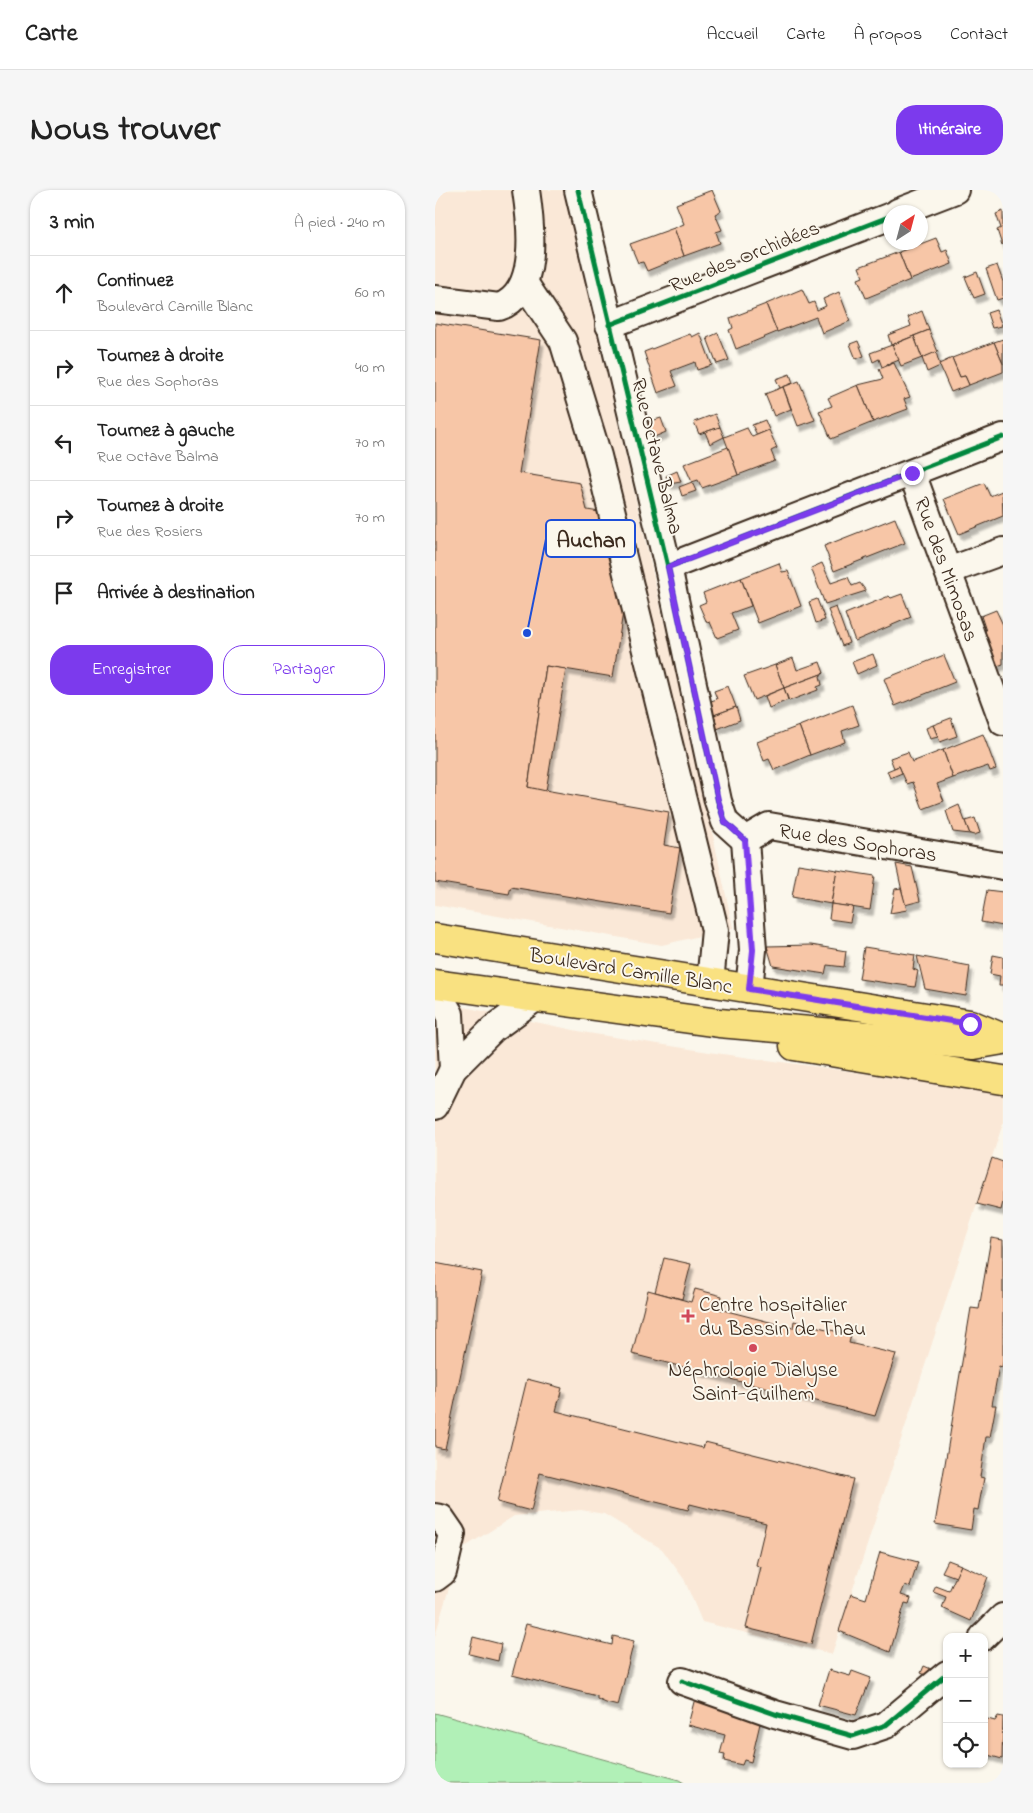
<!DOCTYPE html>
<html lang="fr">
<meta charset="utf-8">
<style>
body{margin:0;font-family:"Indie Flower",sans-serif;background:#f6f6f6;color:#222}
.controls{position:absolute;right:15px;bottom:15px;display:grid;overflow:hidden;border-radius:10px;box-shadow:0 1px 4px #0004}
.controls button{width:45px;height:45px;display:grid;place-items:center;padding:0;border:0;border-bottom:1px solid #e0e0e0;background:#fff;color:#222;font:25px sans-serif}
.compass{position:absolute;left:448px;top:15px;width:45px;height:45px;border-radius:50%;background:#fff;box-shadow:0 1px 4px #0004;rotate:36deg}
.stop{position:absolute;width:15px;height:15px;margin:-11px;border:4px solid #7c3aed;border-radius:50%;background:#fff}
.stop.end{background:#7c3aed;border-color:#fff;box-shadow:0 1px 5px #0008}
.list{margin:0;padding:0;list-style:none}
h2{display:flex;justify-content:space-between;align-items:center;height:65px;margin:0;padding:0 20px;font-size:21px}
h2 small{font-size:16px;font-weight:400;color:#767676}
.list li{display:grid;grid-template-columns:32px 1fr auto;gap:15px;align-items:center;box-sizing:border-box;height:75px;padding:0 20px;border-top:1px solid #e0e0e0}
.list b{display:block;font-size:19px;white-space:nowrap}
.list p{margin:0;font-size:16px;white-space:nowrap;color:#767676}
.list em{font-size:16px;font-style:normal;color:#767676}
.actions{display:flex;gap:10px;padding:15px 20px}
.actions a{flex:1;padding:11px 0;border:1px solid #7c3aed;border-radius:20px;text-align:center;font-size:18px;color:#7c3aed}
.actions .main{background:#7c3aed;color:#fff}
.icon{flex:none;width:28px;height:28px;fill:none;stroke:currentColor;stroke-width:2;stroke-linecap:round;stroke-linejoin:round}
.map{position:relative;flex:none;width:568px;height:1593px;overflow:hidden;border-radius:20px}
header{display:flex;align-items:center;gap:30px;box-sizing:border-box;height:70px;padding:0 25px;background:#fff;border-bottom:1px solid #e0e0e0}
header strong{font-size:24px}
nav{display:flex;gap:28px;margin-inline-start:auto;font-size:18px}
.intro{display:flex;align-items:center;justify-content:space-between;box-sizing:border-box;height:120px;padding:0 30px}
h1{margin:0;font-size:35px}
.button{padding:12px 22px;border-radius:20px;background:#7c3aed;color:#fff;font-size:18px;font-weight:700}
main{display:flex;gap:30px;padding:0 30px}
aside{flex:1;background:#fff;border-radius:20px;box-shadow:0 1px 4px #0004}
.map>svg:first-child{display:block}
.built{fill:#fae8d7}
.green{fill:#b1f0b7;stroke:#768d6a}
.building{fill:#f7c6a7;stroke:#3b2a1e;filter:url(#shadow)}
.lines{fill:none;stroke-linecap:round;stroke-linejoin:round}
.minor-casing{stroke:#3b2a1e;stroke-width:30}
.major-casing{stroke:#3b2a1e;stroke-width:31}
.minor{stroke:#fbf7ec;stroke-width:26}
.major{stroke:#f9e181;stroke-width:28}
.cycleway-casing{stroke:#fbf7ec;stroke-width:8}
.cycleway{stroke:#00873e;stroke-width:5}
.route{stroke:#7c3aed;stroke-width:6}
.poi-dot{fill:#d1495b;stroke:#fbf7ec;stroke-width:2}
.labels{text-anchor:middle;stroke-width:4;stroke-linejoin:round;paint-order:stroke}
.street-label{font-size:21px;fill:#3b2a1e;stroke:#fbf7ec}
.poi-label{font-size:21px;fill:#3b2a1e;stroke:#fbf7ec;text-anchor:start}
.leader{fill:none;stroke:#1d4ed8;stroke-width:2}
.callout-dot{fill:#1d4ed8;stroke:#fbf7ec;stroke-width:2}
.callout{fill:#fbf7ec;stroke:#1d4ed8;stroke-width:2}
.callout-label{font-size:22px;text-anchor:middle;font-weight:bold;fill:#3b2a1e}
</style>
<header>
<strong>Carte</strong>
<nav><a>Accueil</a><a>Carte</a><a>À propos</a><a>Contact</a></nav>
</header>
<div class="intro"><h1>Nous trouver</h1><a class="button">Itinéraire</a></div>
<main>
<aside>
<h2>3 min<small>À pied · 240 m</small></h2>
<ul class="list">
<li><svg class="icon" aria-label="ahead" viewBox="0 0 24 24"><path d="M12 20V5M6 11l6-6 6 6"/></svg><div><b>Continuez</b><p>Boulevard Camille Blanc</p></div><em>60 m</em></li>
<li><svg class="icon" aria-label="right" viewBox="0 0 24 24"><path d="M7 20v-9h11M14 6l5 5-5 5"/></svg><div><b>Tournez à droite</b><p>Rue des Sophoras</p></div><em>40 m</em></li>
<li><svg class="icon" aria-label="left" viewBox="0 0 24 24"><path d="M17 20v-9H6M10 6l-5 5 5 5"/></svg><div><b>Tournez à gauche</b><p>Rue Octave Balma</p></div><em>70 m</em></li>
<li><svg class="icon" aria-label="right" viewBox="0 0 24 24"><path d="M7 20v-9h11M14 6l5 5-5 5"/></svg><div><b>Tournez à droite</b><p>Rue des Rosiers</p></div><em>70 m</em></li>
<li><svg class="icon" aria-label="arrive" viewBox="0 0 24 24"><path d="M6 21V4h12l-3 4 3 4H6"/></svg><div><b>Arrivée à destination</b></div></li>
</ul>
<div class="actions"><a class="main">Enregistrer</a><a>Partager</a></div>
</aside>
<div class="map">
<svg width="568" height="1593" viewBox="0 0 568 1593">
<defs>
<filter id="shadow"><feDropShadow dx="3" dy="5.5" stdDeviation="1" flood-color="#0004"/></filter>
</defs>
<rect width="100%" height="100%" fill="#fbf7ec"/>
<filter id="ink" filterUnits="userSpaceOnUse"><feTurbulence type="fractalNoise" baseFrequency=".02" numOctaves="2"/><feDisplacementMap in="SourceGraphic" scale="10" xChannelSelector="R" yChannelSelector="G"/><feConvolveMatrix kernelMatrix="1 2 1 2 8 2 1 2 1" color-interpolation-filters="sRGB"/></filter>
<g filter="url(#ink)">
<g class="built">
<polygon points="0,0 129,0 267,595 298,738 227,755 0,715"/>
<polygon points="0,811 153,843 287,864 568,902 568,933 397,1464 267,1432 249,1389 227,1359 169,1324 146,1320 79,1326 25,1360 0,1446"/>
</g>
<polygon class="green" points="0,1523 244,1590 249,1593 0,1593"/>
<g class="building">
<polygon points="277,0 286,21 280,24 287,40 281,42 285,53 249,66 239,38 249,34 241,14"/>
<polygon points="568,21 568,54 567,55 562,40 566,38 561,24"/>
<polygon points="239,38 249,66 212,81 208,72 203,73 195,54"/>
<polygon points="501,48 507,62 512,60 517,74 475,90 464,62"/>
<polygon points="464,62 475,90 431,108 423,89 428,87 424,77"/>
<polygon points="562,75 568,92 568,108 562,110 551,79"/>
<polygon points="542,82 550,104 539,108 530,87"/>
<polygon points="367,99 374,114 379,112 382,120 391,116 388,109 404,102 415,131 387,143 381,127 342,142 331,114"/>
<polygon points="331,114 342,142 301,159 294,140 298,138 295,128"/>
<polygon points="561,120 567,136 557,138 552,123"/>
<polygon points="487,121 494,140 456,155 453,145 476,136 473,127"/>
<polygon points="0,133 106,150 84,283 145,293 152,320 171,323 190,409 178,487 111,476 93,597 234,622 229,655 245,658 234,723 76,697 74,704 0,692"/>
<polygon points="494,140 503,162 487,168 479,146"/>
<polygon points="265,143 277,175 262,180 260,172 236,181 242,196 223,203 209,162 255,144 257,147"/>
<polygon points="283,143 294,170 282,174 272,148"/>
<polygon points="479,146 487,168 466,176 457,155"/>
<polygon points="568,149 568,174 559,152"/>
<polygon points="423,151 429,166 421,169 415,154"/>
<polygon points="559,152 568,174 568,182 534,195 530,186 525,187 517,168"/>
<polygon points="457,155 464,170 447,177 444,169 438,172 435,163"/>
<polygon points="501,162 505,176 492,182 487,168"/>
<polygon points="517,168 525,187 530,186 534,195 516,202 504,174"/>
<polygon points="459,173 475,207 469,209 473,219 438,232 423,195 448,189 444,179"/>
<polygon points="355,184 358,193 345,198 341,189"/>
<polygon points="364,191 380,230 363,236 348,197"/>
<polygon points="423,195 438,232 396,249 384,221 397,216 393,208"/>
<polygon points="348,197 356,219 339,226 330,204"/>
<polygon points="280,224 285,237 264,244 259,232"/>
<polygon points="226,228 231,242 217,248 213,232"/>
<polygon points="330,230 334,240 322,245 317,235"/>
<polygon points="285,237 289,247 275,254 270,242"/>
<polygon points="312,238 317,247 334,240 342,258 336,261 340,271 303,285 289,247"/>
<polygon points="293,257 303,285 267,298 263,290 257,292 249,274"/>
<polygon points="242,281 246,292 234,294 231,286"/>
<polygon points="257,292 261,301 247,306 244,297"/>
<polygon points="549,293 555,306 567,301 568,326 524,344 509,309"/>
<polygon points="460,328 470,353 399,381 389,356"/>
<polygon points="344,373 347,382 353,381 366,416 323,433 306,388"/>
<polygon points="387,373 396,393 413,387 417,396 425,393 431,401 390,414 376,378"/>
<polygon points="306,388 316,416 296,423 303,440 282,448 275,432 272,433 264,415 271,412 268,403"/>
<polygon points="467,404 476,427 420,451 410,424 454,406 456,408"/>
<polygon points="382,409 390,430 381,433 374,412"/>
<polygon points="401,417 414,453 407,456 393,420"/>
<polygon points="561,420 568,435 568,474 557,478 545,444 551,441 546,426"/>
<polygon points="438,464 442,475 422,484 417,472"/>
<polygon points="509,465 520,492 460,516 449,489"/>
<polygon points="358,468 362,480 385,472 389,483 349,498 340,475"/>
<polygon points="340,475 349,498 319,510 309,486"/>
<polygon points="111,476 131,479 111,601 93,597"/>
<polygon points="389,483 385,486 387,495 382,497 383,500 354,511 349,498"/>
<polygon points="293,496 301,517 279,525 276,511 282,509 279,501"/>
<polygon points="349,498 353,510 334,518 330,506"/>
<polygon points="417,515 424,535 407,541 410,552 375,565 364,536"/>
<polygon points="301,517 305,530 282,539 279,525"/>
<polygon points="516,528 522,546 505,552 498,535"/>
<polygon points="498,535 503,547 495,549 491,538"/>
<polygon points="364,536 375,565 339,580 334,569 329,571 322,552"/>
<polygon points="548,544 561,579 555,581 553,576 518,588 508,560"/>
<polygon points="508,560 518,588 502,594 509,611 488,619 478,592 472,594 464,576 459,578 455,568 473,562 477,572"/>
<polygon points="464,576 467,583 455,588 452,581"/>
<polygon points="524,615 530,631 535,644 518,642 511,621"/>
<polygon points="540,628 545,643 539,645 535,644 530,631"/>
<polygon points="363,674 402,680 396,714 357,707"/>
<polygon points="461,674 477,677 485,711 470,715"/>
<polygon points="402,680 440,686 435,720 396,714"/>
<polygon points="466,698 472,720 455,723 460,699"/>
<polygon points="552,700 568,702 568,736 546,732"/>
<polygon points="396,714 418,717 415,732 394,729"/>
<polygon points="376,755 411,761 409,777 392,775 390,784 338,776 332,756"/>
<polygon points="429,757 480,765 478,779 483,781 480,797 424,789"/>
<polygon points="558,765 568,767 568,795 564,795 565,786 555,784"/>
<polygon points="482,766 535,776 531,806 490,799"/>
<polygon points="557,968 568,972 568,1012 566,1020 542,1014"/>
<polygon points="556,1048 568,1050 568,1171 567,1177 564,1176 557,1215 561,1215 555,1247 551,1247 545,1287 549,1288 543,1320 539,1319 536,1340 500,1334 536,1118 544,1119"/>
<polygon points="229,1068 256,1074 247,1109 220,1102"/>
<polygon points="0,1073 47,1082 10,1259 0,1257"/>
<polygon points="260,1099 287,1106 284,1119 358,1138 359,1131 416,1145 414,1153 461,1164 440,1226 197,1164 213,1100 256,1112"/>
<polygon points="92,1189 127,1198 121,1221 268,1258 270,1252 418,1289 376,1454 311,1438 326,1377 321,1375 331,1333 255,1314 253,1320 105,1283 96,1321 62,1312"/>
<polygon points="445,1362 483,1372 475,1397 470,1395 466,1405 476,1408 474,1414 470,1413 455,1462 404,1441 416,1404 431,1409"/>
<polygon points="513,1370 526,1375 521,1387 507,1382"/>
<polygon points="526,1375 553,1387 536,1431 507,1418 511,1407 498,1402 501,1396 514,1401"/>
<polygon points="91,1434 177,1455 178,1446 199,1451 183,1516 171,1513 162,1509 162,1506 77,1485"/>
<polygon points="38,1447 66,1454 63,1471 34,1464"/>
<polygon points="489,1476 508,1484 500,1489 486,1483"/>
<polygon points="394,1480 415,1486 417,1481 436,1488 421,1525 383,1515"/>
<polygon points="260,1508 327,1525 316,1572 309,1570 307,1575 289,1571 290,1565 285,1564 290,1545 253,1535"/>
<polygon points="563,1526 568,1527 567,1569 549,1564 549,1528 560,1531"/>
</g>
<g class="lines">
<g class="minor-casing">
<g id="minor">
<polyline points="143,0 233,377 283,611 290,632 310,650"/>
<polyline points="463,22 520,0"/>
<polyline points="90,94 128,151 163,266 280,740 275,793"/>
<path d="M0,109l64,8c41,-14 32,-83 27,-117"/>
<polyline points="174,135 456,26"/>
<polyline points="477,283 568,532"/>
<polyline points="233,377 568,247"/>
<polyline points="513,381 568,361"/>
<polyline points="0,799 15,824 18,879"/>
<polyline points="314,799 318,760 310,650 334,636 568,676"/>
<polyline points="0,916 18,879 58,839 99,809"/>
<polyline points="0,1327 6,1328 17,1344 8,1382 0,1388"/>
<polyline points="548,1447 568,1427"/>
<polyline points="247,1491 340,1524 418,1546 451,1535 512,1484"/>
</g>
</g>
<g class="major-casing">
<g id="major">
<polyline points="0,748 535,834 568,848"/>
<polyline points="0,794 284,833 539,855 568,850"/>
<polyline points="359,856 568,890"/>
</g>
</g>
<use href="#minor" class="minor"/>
<use href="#major" class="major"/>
<g class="cycleway-casing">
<g id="cycleway">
<polyline points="143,0 233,377 283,611 290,632 310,650"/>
<polyline points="174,135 456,26"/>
<polyline points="233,377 568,247"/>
<polyline points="247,1491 340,1524 418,1546 451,1535 512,1484"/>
</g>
</g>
<use href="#cycleway" class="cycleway"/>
</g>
</g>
<g class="lines" filter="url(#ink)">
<polyline class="route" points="477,283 233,377 283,610 290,632 310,650 318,760 314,799 535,834"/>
</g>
<g class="poi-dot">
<path d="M250.5 1118.5h5v5h5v5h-5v5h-5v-5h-5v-5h5z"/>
<circle cx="318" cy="1158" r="5"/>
</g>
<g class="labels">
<g class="street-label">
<text transform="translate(309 66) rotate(-22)" y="7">Rue des Orchidées</text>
<text transform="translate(223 266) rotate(76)" y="7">Rue Octave Balma</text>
<text transform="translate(512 379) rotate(70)" y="7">Rue des Mimosas</text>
<text transform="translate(423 652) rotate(9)" y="7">Rue des Sophoras</text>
<text transform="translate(196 780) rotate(9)" y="7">Boulevard Camille Blanc</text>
</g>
<g class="poi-label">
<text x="264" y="1121">Centre hospitalier<tspan x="264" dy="24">du Bassin de Thau</tspan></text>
<text x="318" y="1186" text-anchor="middle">Néphrologie Dialyse<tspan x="318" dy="24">Saint-Guilhem</tspan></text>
</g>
</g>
<path class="leader" d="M92 443L111 349"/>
<circle class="callout-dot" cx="92" cy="443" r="5"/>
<rect class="callout" x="111" y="330" width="89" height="37" rx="5"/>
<g class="callout-label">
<text x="156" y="357">Auchan</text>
</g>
</svg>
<div class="controls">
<button>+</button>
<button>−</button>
<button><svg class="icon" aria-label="locate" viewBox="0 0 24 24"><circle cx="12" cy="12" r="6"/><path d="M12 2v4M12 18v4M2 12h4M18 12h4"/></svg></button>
</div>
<svg class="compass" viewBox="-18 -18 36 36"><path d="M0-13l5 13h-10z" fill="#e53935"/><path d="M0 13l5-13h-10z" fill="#767676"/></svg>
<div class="stop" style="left:535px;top:834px"></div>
<div class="stop end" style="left:477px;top:283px"></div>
</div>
</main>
